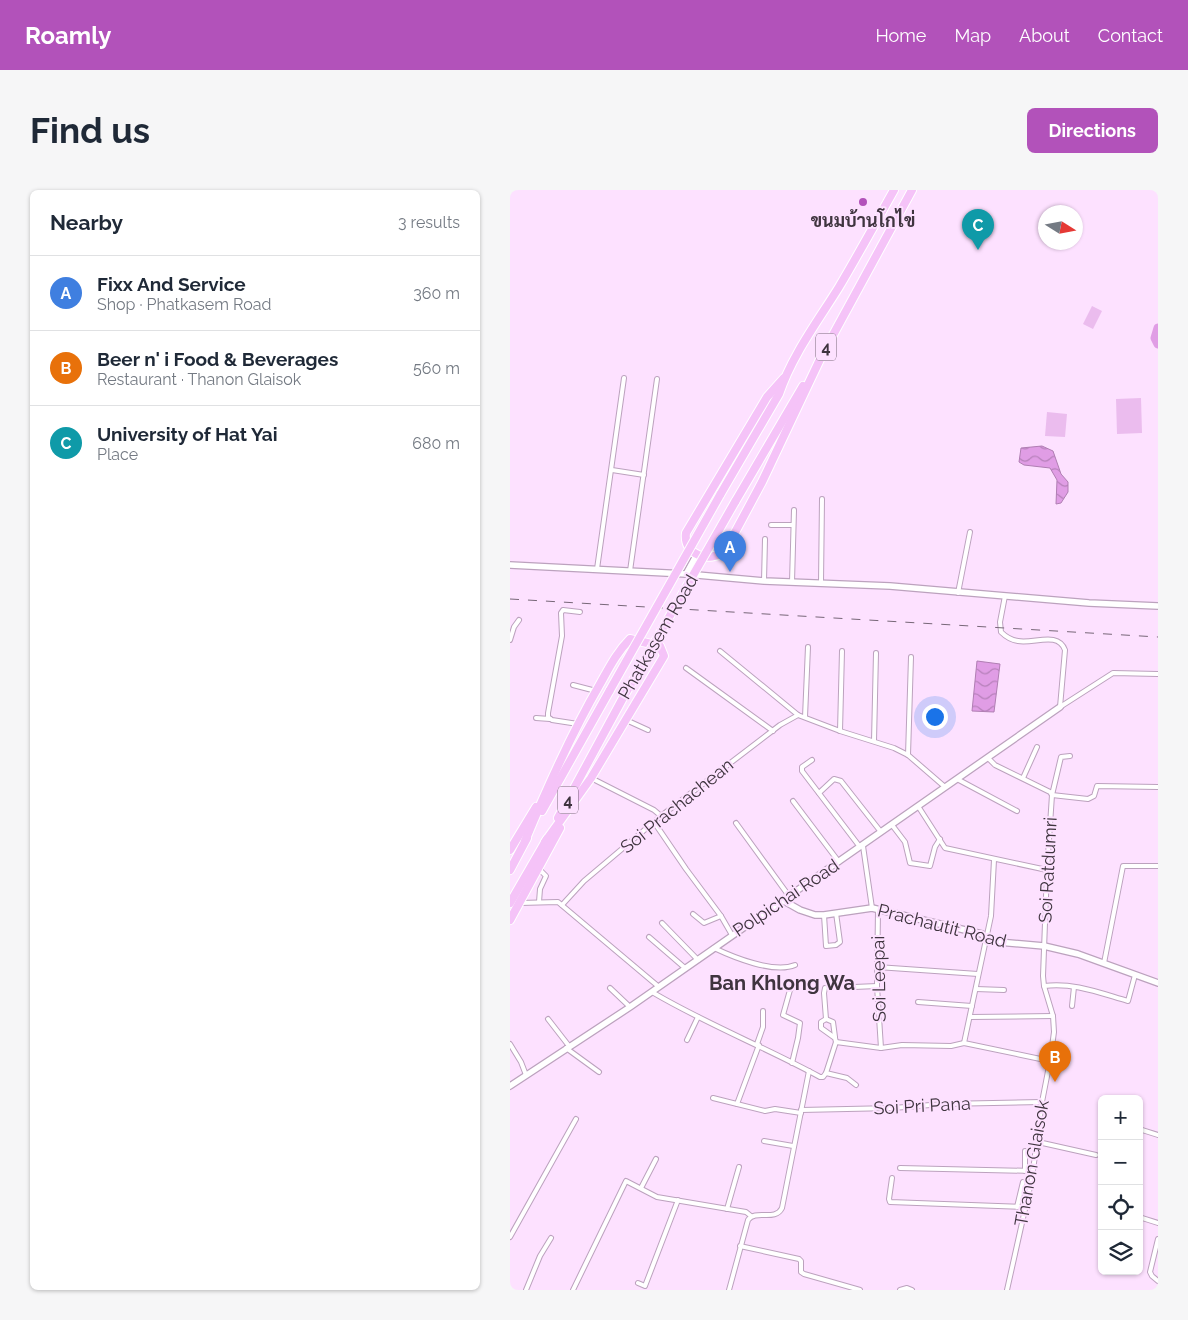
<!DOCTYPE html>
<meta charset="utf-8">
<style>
body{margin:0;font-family:Raleway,Sarabun,sans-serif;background:#f6f6f7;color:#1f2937}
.controls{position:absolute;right:15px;bottom:15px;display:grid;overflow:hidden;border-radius:8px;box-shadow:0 1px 4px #0004}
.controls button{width:45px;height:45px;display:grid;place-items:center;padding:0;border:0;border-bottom:1px solid #e0e1e3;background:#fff;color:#1f2937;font:25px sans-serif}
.compass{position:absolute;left:528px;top:15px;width:45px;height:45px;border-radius:50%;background:#fff;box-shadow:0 1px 4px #0004;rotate:101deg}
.you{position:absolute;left:424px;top:526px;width:18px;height:18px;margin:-12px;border:4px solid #fff;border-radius:50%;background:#1a73e8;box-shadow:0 0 0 8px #1a73e833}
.badge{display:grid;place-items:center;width:32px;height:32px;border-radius:50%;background:#b252ba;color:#fff;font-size:16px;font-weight:700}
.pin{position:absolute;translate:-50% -41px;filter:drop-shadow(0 1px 2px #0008)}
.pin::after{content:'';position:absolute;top:26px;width:18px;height:15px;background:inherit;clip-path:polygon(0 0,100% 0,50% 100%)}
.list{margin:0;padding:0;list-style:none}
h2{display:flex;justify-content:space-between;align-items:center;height:65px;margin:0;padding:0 20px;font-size:21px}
h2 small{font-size:16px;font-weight:400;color:#747a83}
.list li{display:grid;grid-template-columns:32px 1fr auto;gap:15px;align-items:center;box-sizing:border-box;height:75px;padding:0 20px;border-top:1px solid #e0e1e3}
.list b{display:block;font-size:19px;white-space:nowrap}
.list p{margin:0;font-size:16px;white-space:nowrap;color:#747a83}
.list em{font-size:16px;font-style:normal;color:#747a83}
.icon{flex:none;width:28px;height:28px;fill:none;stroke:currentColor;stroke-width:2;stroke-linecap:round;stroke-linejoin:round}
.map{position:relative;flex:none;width:648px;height:1100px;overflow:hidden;border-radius:8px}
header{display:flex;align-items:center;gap:30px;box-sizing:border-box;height:70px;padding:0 25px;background:#b252ba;color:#fff}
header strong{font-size:24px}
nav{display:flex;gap:28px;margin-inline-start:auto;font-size:18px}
.intro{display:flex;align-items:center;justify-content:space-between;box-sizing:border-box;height:120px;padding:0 30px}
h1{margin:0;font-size:35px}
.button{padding:12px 22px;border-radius:8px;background:#b252ba;color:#fff;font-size:18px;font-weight:700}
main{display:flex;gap:30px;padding:0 30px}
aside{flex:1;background:#fff;border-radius:8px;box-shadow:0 1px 4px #0004}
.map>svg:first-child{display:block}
.pitch{fill:#ebbcee}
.water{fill:url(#water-waves);stroke:#b07eb3}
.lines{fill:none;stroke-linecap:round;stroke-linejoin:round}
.river{stroke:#e09de5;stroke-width:9}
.street-casing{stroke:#bca2be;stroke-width:6}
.secondary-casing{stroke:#bca2be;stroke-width:8}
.highway-casing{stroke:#fff;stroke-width:10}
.street{stroke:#fff;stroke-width:4}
.secondary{stroke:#fff;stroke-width:5.5}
.highway{stroke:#f5c3f8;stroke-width:8}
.rail{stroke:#776778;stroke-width:1;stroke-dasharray:9 9;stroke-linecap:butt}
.highway-bridge-casing{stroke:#fff;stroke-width:10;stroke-linecap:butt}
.highway-bridge{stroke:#f5c3f8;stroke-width:8}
.poi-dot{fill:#b252ba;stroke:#fde1ff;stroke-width:2}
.labels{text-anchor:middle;stroke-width:4;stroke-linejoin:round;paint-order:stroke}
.shield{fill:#fde1ff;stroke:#786879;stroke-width:1}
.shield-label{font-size:16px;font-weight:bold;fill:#3f343f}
.poi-label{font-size:18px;font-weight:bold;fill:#3f343f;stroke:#fde1ff}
.street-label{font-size:18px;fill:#3f343f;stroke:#fde1ff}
.quarter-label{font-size:20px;font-weight:bold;fill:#3f343f;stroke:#fde1ff}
</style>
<header>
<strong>Roamly</strong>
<nav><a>Home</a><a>Map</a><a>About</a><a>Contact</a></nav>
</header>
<div class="intro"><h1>Find us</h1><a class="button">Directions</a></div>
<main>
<aside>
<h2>Nearby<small>3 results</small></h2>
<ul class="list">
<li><span class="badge" style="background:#3f7fe0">A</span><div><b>Fixx And Service</b><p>Shop · Phatkasem Road</p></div><em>360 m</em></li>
<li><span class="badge" style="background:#e8710a">B</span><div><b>Beer n' i Food &amp; Beverages</b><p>Restaurant · Thanon Glaisok</p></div><em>560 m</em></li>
<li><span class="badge" style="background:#0f9aa8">C</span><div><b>University of Hat Yai</b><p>Place</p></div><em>680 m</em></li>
</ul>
</aside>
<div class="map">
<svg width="648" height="1100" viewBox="0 0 648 1100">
<defs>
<pattern id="water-waves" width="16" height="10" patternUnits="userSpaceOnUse" patternTransform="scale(1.25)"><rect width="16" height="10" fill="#e09de5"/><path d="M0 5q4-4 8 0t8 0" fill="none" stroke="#b781bb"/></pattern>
</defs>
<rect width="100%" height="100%" fill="#fde1ff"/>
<g class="pitch">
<polygon points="582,116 592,121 583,139 573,134"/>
<polygon points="631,208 632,243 607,244 606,209"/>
<polygon points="537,222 557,224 555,247 535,246"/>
</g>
<g class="water">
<polygon points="532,256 543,261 551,284 558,292 558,302 551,313 546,314 547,290 540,278 514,275 509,272 511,258"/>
<polygon points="467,471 490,474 484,522 462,521"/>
</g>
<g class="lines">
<polyline class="river" points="648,138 645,148 648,154"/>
<g class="street-casing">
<g id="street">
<polyline points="102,280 134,285"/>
<polyline points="261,335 283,335"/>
<polyline points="87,379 114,188"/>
<polyline points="120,381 147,189"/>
<polyline points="254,391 255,349"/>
<polyline points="282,392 284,320"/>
<polyline points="311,393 312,309"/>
<polyline points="448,403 460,342"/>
<path d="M495,406l-5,26 1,10c5,5 10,8 17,9 16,3 40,-10 47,9l-5,57"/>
<polyline points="0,450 4,437 9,430"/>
<polyline points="210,461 288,525 330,541 384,558 398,565 435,597"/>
<polyline points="176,478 263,541"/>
<polyline points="63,495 86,501"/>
<polyline points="550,517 603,483 648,484"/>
<polyline points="295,527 298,457"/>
<polyline points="26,528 40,529"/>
<polyline points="116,530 138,540"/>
<polyline points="68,534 42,530 38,527 38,523 52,446 51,423 53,420 70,422"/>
<polyline points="330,541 332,461"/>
<polyline points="364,551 366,463"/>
<polyline points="398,565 401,467"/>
<polyline points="478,568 485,575 540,602 542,605 578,609 584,606 587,596 648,597"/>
<polyline points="302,570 292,577 292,581 350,657"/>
<polyline points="81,588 144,620 151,626"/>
<polyline points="513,588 527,557"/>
<polyline points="447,589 507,621"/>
<polyline points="309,603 324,589 331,591 371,642"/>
<polyline points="283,611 329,672"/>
<polyline points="408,616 435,658 537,680"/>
<polyline points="144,632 176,679 211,726 222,745"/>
<polyline points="226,633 279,706"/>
<polyline points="382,635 395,652 400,673 420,676 425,657 430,649"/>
<polyline points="353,656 362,718"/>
<polyline points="29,679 36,686 30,699 29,712"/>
<polyline points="10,713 48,712 149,797"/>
<polyline points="52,715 74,691 151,626 270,535 288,525"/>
<polyline points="368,720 367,796 371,858"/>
<polyline points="183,724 194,733 211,726"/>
<polyline points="314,725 316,756 326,755 330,752 326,723"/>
<polyline points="152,733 188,770"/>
<polyline points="139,747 175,778"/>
<path d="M204,758c19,9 60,26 81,17"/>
<polyline points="594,773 613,676 648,676"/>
<polyline points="367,777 468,784"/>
<path d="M534,796c29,-4 56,7 84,15l7,-26"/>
<polyline points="344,797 367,796"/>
<polyline points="100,798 120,817"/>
<polyline points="315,798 314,803 316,829 311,832 311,838 325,848 326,852"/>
<polyline points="466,799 494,800"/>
<path d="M142,802c54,32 113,55 168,85h3l3,-4 10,-31 45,6 21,-3 49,1 13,-3 86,18"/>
<polyline points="408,812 462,816"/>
<polyline points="562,816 564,797"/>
<polyline points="460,827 543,826"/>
<polyline points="38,829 59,856"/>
<polyline points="316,829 323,832 325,847"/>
<polyline points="177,850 188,827"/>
<polyline points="454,853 481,726 484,670"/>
<polyline points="0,854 11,872 16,885"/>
<polyline points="247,854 253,837 253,821"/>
<polyline points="56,858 89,882"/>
<polyline points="282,873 288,848 290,833 273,825 280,800 284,794"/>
<polyline points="316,883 337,888 346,895"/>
<polyline points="203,908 255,921 265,919 291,923"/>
<polyline points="227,914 249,855"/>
<polyline points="291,920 383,918 433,914 532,912"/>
<polyline points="629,939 648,945"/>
<polyline points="254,951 283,956"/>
<polyline points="528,952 586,965"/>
<polyline points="390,978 523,981"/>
<polyline points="515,981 515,961"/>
<polyline points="382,988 379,1009 380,1012 516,1017"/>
<polyline points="131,998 146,969"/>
<polyline points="507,1017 513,992"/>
<polyline points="217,1019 229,977"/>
<polyline points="629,1027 648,1033"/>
<polyline points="0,1047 66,929"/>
<polyline points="648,1049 640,1082 642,1086 648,1091"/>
<polyline points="230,1056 289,1069 291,1071 291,1082 294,1084 350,1100"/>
<polyline points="128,1093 135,1096 168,1010"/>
<polyline points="16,1100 30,1066 41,1048"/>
<polyline points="63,1100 116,991 147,1007 236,1022 241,1026"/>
<path d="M219,1100l19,-70c8,-11 27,2 34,-12l27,-137"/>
<polyline points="390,1100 397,1098 402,1100"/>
<polyline points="497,1100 522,988 532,912 540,871 544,842 543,826 534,796 533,786 537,680 542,605 551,567 560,566"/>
</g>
</g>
<g class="secondary-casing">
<g id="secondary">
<polyline points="0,375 176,384 254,391 380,396 579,413 648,416"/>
<polyline points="176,384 187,364"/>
<polyline points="274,711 290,720 305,725 314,725 362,718 472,744 477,751 534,756 568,764 648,793"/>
<polyline points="0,896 120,817 550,517"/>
</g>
</g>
<g class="highway-casing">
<g id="highway">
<polyline points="311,167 402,0"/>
<path d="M274,188l-17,19 -81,136c-3,23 24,30 39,18l37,-69 61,-129"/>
<path d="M210,305l59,-101c13,-39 39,-73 60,-107 19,-32 37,-65 55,-97"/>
<polyline points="225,312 293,196"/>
<polyline points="32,621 100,500"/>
<polyline points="48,628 114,506"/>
<path d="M15,651c22,-53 46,-107 75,-157 9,-16 17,-32 30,-45l30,7 4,10 -73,122 -46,64"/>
<polyline points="0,660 26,617"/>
<polyline points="0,680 17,648"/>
<polyline points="0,713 37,649"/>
<polyline points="0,730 50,638"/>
</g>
</g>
<use href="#street" class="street"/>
<use href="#secondary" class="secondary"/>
<use href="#highway" class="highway"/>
<polyline class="rail" points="0,409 648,447"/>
<g class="highway-bridge-casing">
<g id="highway-bridge">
<polyline points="100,500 210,305"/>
<polyline points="114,506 225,312"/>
</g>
</g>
<use href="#highway-bridge" class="highway-bridge"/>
</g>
<circle class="poi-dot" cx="353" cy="12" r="5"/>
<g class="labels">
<g class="shield">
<rect x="306" y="143.5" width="20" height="27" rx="4"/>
<rect x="48" y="596.5" width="20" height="27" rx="4"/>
</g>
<g class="shield-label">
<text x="316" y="163">4</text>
<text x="58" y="616">4</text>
</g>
<g class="poi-label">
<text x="353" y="37">ขนมบ้านโกไข่</text>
</g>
<g class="street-label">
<text transform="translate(148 447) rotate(-60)" y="6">Phatkasem Road</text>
<text transform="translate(167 616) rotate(-39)" y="6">Soi Prachachean</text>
<text transform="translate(538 680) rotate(-87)" y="6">Soi Ratdumri</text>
<text transform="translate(276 708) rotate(-34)" y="6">Polpichai Road</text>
<text transform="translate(432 736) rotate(14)" y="6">Prachautit Road</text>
<text transform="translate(369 789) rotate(-91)" y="6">Soi Leepai</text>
<text transform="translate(412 916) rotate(-3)" y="6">Soi Pri Pana</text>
<text transform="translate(522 973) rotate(-80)" y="6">Thanon Glaisok</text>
</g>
<g class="quarter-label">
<text x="272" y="800">Ban Khlong Wa</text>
</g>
</g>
</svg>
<div class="controls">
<button>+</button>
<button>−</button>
<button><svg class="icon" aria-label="locate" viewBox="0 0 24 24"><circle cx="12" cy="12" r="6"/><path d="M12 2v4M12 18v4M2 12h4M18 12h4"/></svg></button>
<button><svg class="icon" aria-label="layers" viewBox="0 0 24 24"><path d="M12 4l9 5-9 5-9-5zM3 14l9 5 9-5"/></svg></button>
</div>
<svg class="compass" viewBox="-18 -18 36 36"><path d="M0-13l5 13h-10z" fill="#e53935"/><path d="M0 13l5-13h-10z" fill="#747a83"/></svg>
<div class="you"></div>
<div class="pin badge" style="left:220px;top:382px;background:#3f7fe0">A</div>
<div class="pin badge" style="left:545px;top:892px;background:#e8710a">B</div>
<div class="pin badge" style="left:468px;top:60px;background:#0f9aa8">C</div>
</div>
</main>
